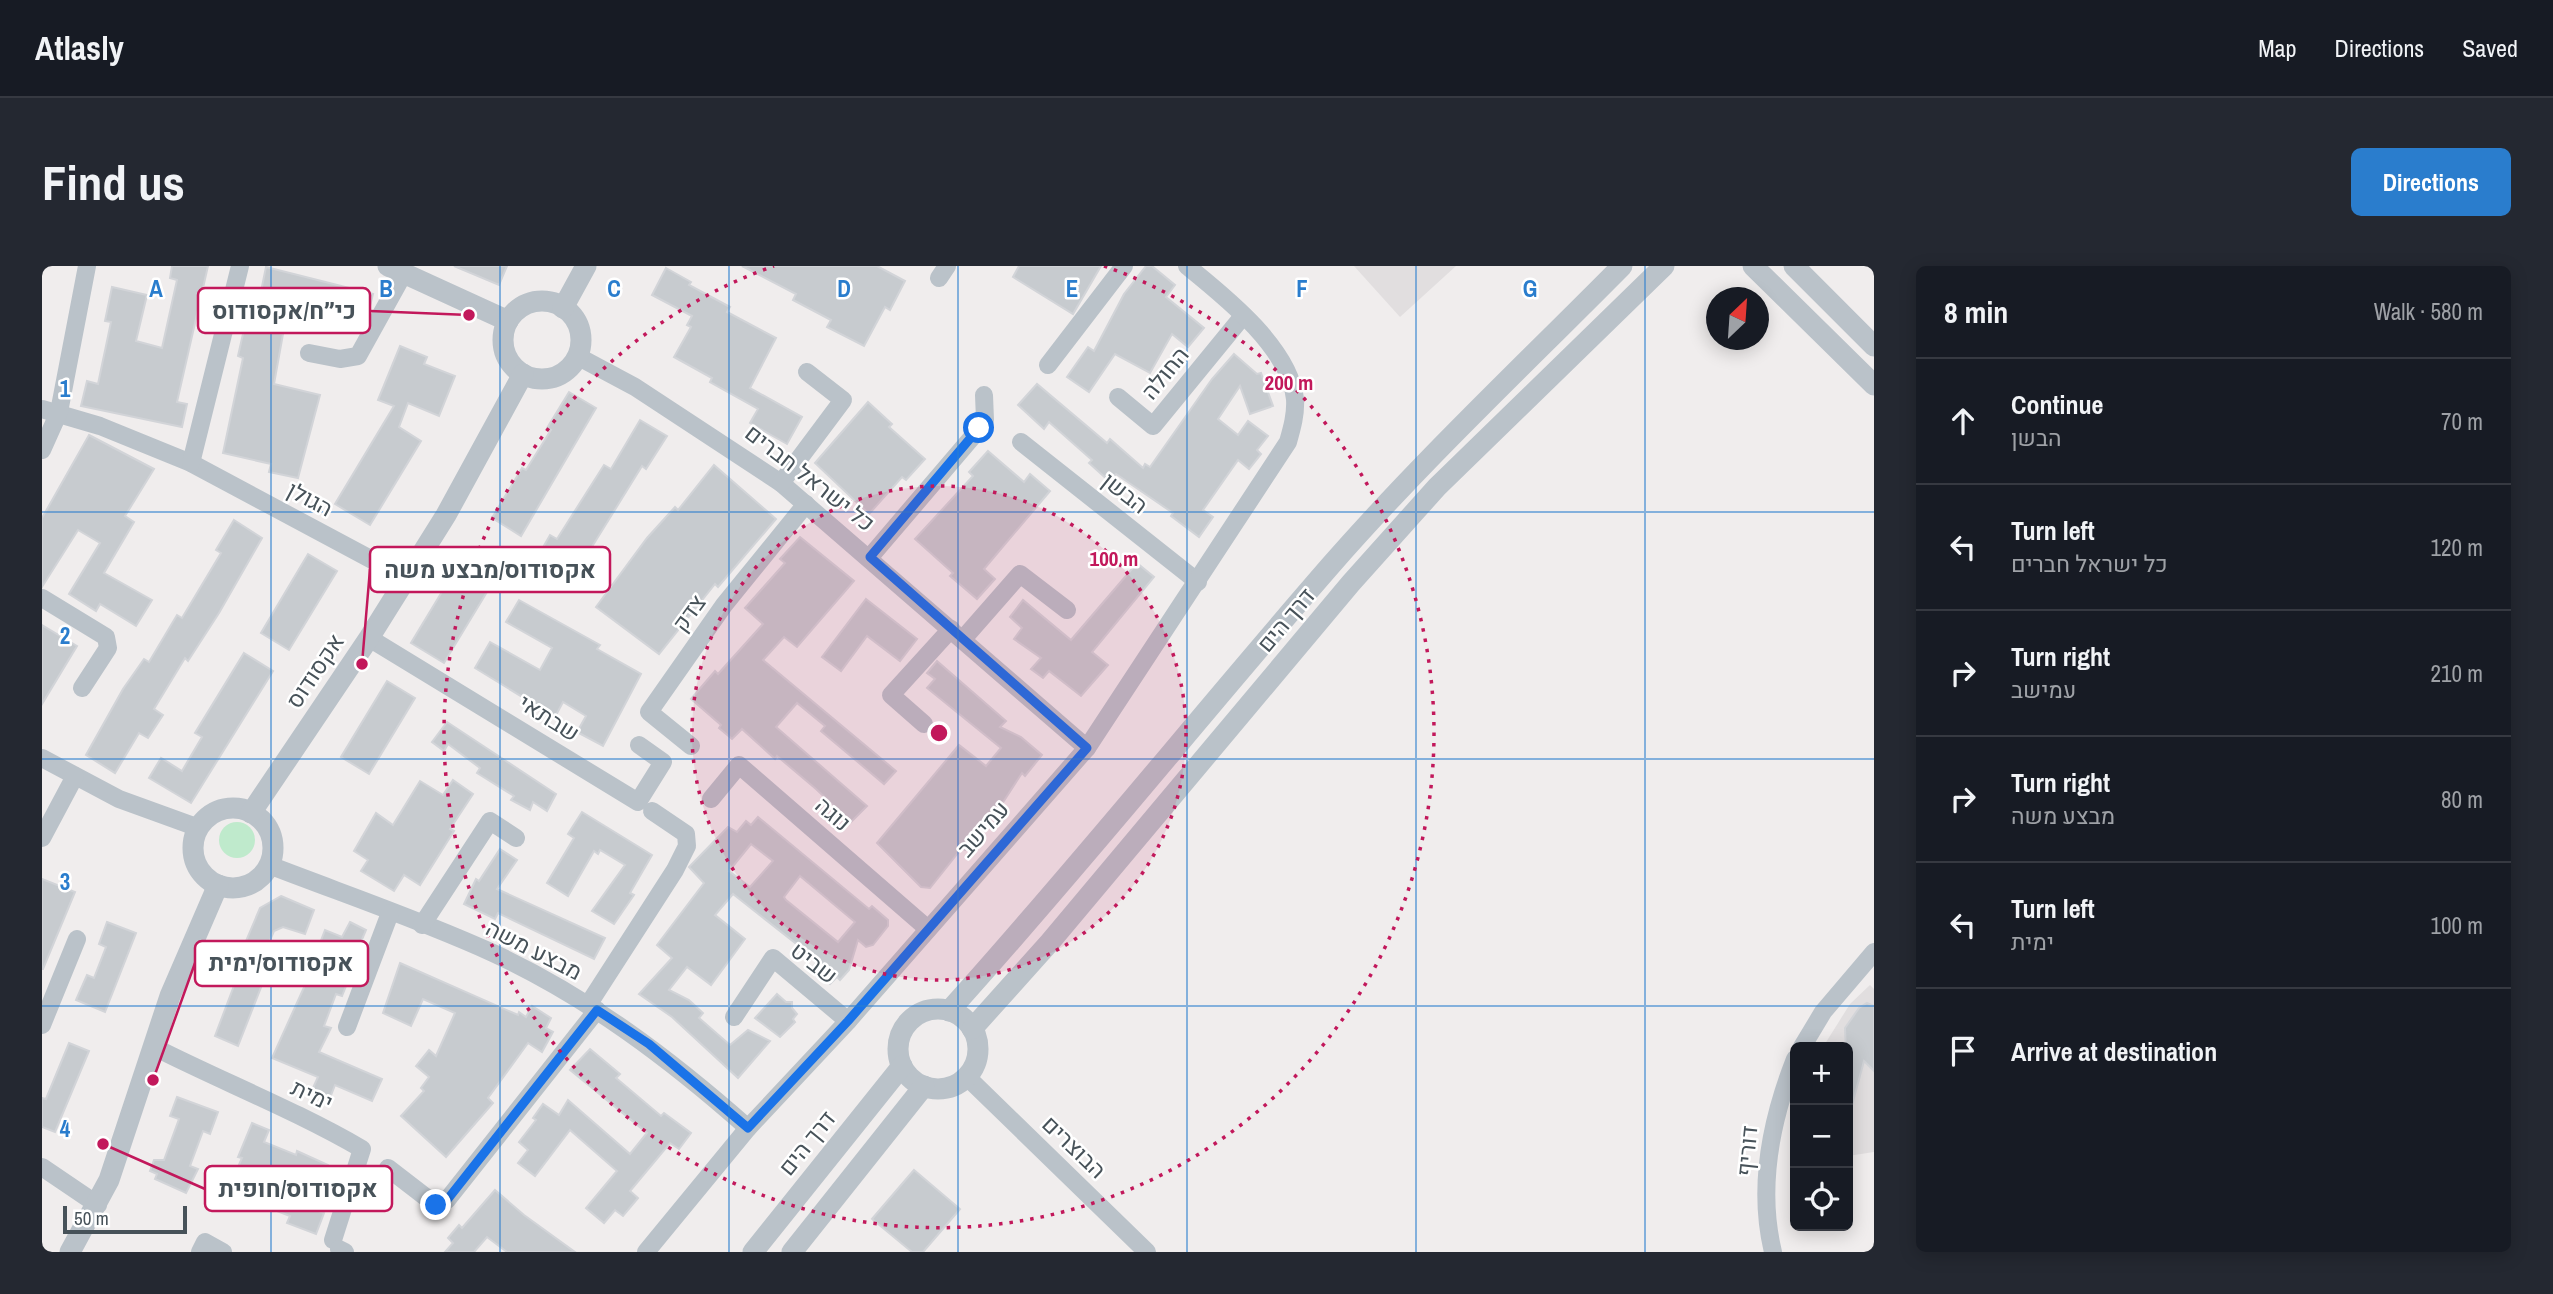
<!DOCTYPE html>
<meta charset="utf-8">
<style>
body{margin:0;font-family:"Archivo Narrow",Heebo,sans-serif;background:#242831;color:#f1f3f6}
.controls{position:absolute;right:21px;bottom:21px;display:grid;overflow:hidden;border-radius:10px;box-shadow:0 4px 18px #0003}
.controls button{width:63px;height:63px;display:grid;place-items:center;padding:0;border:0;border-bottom:2px solid #363941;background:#171b24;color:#f1f3f6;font:35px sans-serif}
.compass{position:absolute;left:1664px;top:21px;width:63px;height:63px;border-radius:50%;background:#171b24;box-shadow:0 4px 18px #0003;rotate:25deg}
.scale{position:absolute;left:21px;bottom:18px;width:124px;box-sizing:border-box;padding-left:7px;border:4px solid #475259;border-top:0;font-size:19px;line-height:24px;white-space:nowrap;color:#475259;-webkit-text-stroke:5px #fff;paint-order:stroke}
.stop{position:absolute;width:21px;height:21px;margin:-16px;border:5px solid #1a73e8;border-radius:50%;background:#fff}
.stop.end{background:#1a73e8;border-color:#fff;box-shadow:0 2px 7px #0008}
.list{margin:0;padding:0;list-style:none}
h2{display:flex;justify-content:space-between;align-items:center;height:91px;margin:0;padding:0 28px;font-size:30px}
h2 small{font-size:23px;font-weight:400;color:#9ea1a6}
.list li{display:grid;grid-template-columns:46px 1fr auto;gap:21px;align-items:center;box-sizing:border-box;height:126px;padding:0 28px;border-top:2px solid #363941}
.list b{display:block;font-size:26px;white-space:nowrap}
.list p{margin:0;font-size:23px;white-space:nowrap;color:#9ea1a6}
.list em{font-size:23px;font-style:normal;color:#9ea1a6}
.icon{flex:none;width:38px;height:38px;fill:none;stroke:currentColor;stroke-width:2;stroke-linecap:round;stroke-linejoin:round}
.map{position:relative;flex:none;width:1832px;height:986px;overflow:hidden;border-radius:10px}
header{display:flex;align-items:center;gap:42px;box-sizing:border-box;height:98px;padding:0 35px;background:#171b24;border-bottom:2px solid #363941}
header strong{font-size:33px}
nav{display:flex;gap:38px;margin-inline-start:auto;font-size:24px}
.intro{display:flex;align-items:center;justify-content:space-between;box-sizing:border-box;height:168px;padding:0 42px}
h1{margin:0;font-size:49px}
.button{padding:18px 32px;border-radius:10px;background:#2a7dcd;color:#fff;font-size:24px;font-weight:700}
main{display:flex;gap:42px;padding:0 42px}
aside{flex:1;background:#171b24;border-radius:10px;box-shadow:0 4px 18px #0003}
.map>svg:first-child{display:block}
.education{fill:#e1dedf}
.green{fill:#bfeacc}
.building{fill:#c7cbcf;stroke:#d2d4d8;stroke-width:2;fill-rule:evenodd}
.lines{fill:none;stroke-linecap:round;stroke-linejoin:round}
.minor{stroke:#bac2c9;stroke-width:18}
.tertiary{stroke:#bac2c9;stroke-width:21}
.route{stroke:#1a73e8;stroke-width:9}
.grid{fill:none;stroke:#2a7dcd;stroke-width:2;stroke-opacity:0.55}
.ring{fill:none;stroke:#c2185b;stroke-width:3.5;stroke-dasharray:3.5 7}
.labels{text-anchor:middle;stroke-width:5;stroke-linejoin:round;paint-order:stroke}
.street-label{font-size:23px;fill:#475259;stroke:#fff}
.grid-label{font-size:23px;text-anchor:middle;font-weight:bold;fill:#2a7dcd;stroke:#fff;stroke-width:5;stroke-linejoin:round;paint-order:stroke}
.centre{fill:#c2185b;stroke:#fff;stroke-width:3.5}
.ring-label{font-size:21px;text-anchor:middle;font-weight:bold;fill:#c2185b;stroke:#fff;stroke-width:5;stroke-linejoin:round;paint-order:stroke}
.leader{fill:none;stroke:#c2185b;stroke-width:2.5}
.callout-dot{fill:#c2185b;stroke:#fff;stroke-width:2.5}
.callout{fill:#fff;stroke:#c2185b;stroke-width:2.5}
.callout-label{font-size:24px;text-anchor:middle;font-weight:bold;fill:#475259}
</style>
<header>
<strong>Atlasly</strong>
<nav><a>Map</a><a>Directions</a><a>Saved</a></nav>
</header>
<div class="intro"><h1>Find us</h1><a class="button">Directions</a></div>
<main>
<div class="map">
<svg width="1832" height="986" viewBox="0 0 1832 986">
<rect width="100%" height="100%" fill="#f0eded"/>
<g class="education">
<polygon points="1312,0 1414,0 1358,51"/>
<polygon points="1828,719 1832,723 1832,886 1806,890 1806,781 1781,781 1808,738"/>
</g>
<circle class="green" cx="195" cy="574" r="18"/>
<g class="building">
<polygon points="130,0 166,0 135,136 145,138 140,161 39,140 45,115 56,118 69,56 63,55 70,21 105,29 94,75 120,82 135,14 128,12"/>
<polygon points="412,0 465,0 457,19"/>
<polygon points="700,0 835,0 863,15 848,44 843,41 822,80 785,61 789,54 751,34 754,28"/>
<polygon points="977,0 1059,0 1031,48 971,11"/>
<polygon points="1104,0 1110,0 1133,19 1124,31 1162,62 1146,81 1130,68 1108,107 1073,88 1047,126 1025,111 1046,81 1052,85 1082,28"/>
<polygon points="224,1 331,28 326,48 322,55 248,35 246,41 217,35"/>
<polygon points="624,2 649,16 647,19 688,41 685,46 734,72 708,122 760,151 745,178 708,157 716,143 668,116 670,112 632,91 649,61 645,59 650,50 610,29"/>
<polygon points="203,59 241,68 232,118 278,129 256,212 227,206 229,198 181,187 201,92 196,90"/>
<polygon points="358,80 385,91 382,98 413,110 397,150 366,137 357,161 379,175 328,259 293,238 352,140 336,134"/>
<polygon points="1192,88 1215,108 1219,107 1231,140 1208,148 1198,120 1176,153 1196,169 1206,155 1226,170 1215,184 1219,188 1207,203 1196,194 1161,244 1171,251 1157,271 1129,250 1131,247 1074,208 1067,215 1047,197 1050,194 1007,156 1002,163 976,139 995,118 1065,177 1068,173 1101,202 1103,198 1108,201 1170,113"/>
<polygon points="527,126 554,142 479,270 450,252 480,202 484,204 509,164 505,162"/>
<polygon points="826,136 850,158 847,161 883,193 864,214 860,211 827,248 773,197"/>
<polygon points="598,154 625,170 604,203 600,200 530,313 495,292 508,269 515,273 562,199 569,203"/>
<polygon points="47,169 112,203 83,250 92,256 62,307 110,334 94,360 58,338 54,345 27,328 58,277 36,264 0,321 0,252"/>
<polygon points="946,185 982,216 988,208 1008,225 942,303 953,313 935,333 908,310 911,307 873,273 931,210 927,206"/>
<polygon points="672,199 734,253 676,321 673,318 617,388 554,341 605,272 633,241 636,244"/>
<polygon points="192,254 220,272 177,347 146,395 143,392 112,443 121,449 106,472 97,467 73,507 44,489 81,423 102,393 107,396 135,349 140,352 179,287 174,284"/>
<polygon points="758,271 812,315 755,381 742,371 721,394 854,505 842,518 779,465 783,460 755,437 734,461 825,540 809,556 774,523 735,490 733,493 700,463 690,473 677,462 679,459 649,433 673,405 676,408 721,358 703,342 743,297 738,293"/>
<polygon points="266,288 295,305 247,384 219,367"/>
<polygon points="421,291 454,311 402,397 369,377"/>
<polygon points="1095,297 1112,311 1050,386 1066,399 1039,430 1007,405 1001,412 989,403 999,392 972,373 980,362 968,351 981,334 1029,374"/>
<polygon points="824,333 875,373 858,395 825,370 799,405 780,391"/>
<polygon points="477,334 558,379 555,383 599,408 561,480 535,466 544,450 521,436 513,451 433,402 448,376 498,404 510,382 464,356"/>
<polygon points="0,359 35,380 0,438"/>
<polygon points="202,387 231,405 149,537 107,512 119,492 140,505 160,471 153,467"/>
<polygon points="895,395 964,455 958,461 979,471 1000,489 983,510 980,507 956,544 937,559 937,566 923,584 920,582 888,622 879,621 835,577 917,479 944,500 959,482 885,422 893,413 885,407"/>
<polygon points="345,415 373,432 327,508 299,491"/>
<polygon points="405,456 514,528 505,545 491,536 488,544 469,534 472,530 435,507 438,502 406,478 402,485 390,476"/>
<polygon points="411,514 431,528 408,563 412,565 378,619 362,609 352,625 319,605 326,594 312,585 334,547 351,559 378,515 401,529"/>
<polygon points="540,546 610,589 588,627 592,629 572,658 550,645 583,599 558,584 556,588 552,585 526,630 505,617 532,572 526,568"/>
<path d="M716,551l111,92 3,-3 16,14v6l-15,19 -7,2 -8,-7 -9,30 -9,10 -3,-3 -7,7 -18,-16 6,-7 -85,-67 -18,21 30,24 -34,46 -24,-18 -18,23 20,10 14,13 -4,5 31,27 18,-15 22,11 -32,37 -66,-61 -33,-23 33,-36 -15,-13 47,-62 -15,-16 39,-40 9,5 9,-11 5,4zM709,578l22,17 -23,26 -21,-16zM758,610l55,46 -17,20 -52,-42 -2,-3z"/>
<polygon points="458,583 475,594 455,623 563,672 552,693 456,647 453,653 422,638 434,613 437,615"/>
<polygon points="0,613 33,626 1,703 0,703"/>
<polygon points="239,630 272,644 263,668 241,661 232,665 216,702 225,706 196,780 173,770 193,717 181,711 190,691 196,694 218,642"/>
<polygon points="65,656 94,667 63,746 34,734 45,709 52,712 64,681 57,678"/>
<polygon points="308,656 324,664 305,709 308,710 300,730 294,728 282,760 289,762 277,786 340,813 330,835 293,819 288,832 270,824 276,811 230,792 278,686 275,685 283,664 300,671"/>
<polygon points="358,697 476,749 477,746 484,751 490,740 509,752 504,762 511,766 500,786 486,777 446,832 451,837 404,891 359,850 382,825 379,822 387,811 374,800 387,784 394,790 413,747 381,733 369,760 341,747"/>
<polygon points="735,728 744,736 750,736 750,742 755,748 751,753 753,756 738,771 713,752"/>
<polygon points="1825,737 1832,740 1832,805 1822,795 1810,839 1806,838 1803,762 1817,742"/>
<polygon points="27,777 47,785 13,866 0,861 0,832 4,833"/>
<polygon points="548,783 578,808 574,812 619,850 622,847 649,867 637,883 628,877 588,925 596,932 581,950 573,944 562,957 544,942 575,905 528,864 493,910 476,897 486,884 477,876 494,854 491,852 501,838 517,849 526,834 588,888 605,867 528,804"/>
<polygon points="135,831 176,846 168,868 161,865 148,900 156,903 144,927 113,913 115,908 108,905 112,894 122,894 137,853 128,850"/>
<polygon points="210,857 227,864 222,876 254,889 255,885 286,899 270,943 282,947 274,968 245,957 248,950 185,926 200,892 196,891"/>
<polygon points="872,904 918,943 881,986 870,986 830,953"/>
<polygon points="453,924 482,949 533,986 465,986 445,971 432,986 403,986 411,977 406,972 417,959 420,962"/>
</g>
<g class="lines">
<g class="minor">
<polyline points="897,12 905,0"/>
<polyline points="267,87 298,93 316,90 362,7"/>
<polyline points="535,90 593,121 739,217 1045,482"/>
<polyline points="1006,99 1082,0"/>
<polyline points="1076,131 1111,160 1201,50"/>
<polyline points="0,143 58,160 149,197 364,312"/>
<polyline points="979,176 1156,316"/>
<polyline points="0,184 17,146 45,0"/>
<polyline points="149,197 198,0"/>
<polyline points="739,217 801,134 765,106"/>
<polyline points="828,291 938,162 943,154 942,129"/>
<polyline points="0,332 64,371 66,382 40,422"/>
<polyline points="327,372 596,536 621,496 597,479"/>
<polyline points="921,373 978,308 1025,344"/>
<polyline points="882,458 849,429 909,363"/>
<polyline points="649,480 607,446 682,339 764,238"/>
<polyline points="0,492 77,533 157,562"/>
<polyline points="669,533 697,499 886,663"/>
<polyline points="0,572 33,510"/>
<path d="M227,599c75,29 152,55 224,88 95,44 177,106 255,175"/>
<polyline points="380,659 448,555 474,572"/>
<polyline points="546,739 633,604 645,580 644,568 610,545"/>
<polyline points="692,751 731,692 806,755"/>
<polyline points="0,759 35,673"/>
<polyline points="305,761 348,647"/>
<path d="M112,781c69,35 141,63 208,102l-29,91"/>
<polyline points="1760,781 1781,746 1832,686"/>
<polyline points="924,810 1105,986"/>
<polyline points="0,901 56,939"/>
<polyline points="346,902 394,939 405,934 555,744"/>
<polyline points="297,983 303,986"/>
<polyline points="158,986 163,976 181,986"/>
<path d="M604,986l102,-124 100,-107 239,-273 201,-306c4,-14 8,-28 7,-43 -5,-51 -71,-103 -108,-133"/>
<path d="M1731,986c-16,-66 -2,-132 22,-193"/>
</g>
<g class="tertiary">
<polyline points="346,0 466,55"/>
<polyline points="1711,0 1832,119"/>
<polyline points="1752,0 1832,80"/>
<circle cx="500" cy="74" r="39"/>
<polyline points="521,42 544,0"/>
<circle cx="191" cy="582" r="40"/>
<polyline points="209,547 327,372 404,249 481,108"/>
<circle cx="896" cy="783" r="40"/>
<path d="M907,745c131,-145 253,-298 382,-446 91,-104 193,-200 291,-299"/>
<polyline points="930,763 1008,676 1309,317 1395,221 1622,0"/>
<polyline points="28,986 67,914 128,730 176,619"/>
<polyline points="711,986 860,800"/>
<polyline points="750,986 882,820"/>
</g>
</g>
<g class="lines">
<polyline class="route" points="394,939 405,934 555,744 607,778 706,862 806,755 1045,482 828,291 937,162"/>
</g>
<path class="grid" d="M229,0v986M458,0v986M687,0v986M916,0v986M1145,0v986M1374,0v986M1603,0v986M0,246h1832M0,493h1832M0,740h1832"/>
<circle cx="897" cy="467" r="247" fill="#c2185b" fill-opacity=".12"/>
<g class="ring">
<circle cx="897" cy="467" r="247"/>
<path d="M1062 0A495 495 0 1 1 732 0"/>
</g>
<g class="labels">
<g class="street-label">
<text transform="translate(1123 107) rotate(-51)" y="8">החולה</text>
<text transform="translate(768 212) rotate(38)" y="8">כל ישראל חברים</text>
<text transform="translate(1083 227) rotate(38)" y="8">הבשן</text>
<text transform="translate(268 233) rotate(28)" y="8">הגולן</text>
<text transform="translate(647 347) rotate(-54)" y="8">צדק</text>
<text transform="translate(1244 354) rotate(-50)" y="8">דרך הים</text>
<text transform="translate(273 405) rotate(-56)" y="8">אקסודוס</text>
<text transform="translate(507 452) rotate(32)" y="8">שבתאי</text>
<text transform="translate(791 548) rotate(41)" y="8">נוגה</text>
<text transform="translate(941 563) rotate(-49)" y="8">עמישב</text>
<text transform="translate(492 684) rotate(27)" y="8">מבצע משה</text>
<text transform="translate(772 697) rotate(38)" y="8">שביט</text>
<text transform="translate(270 829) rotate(25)" y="8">ימית</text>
<text transform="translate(765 877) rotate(-51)" y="8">דרך הים</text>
<text transform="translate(1032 881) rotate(44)" y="8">הבוצרים</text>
<text transform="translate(1705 885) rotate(-84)" y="8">דוריף</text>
</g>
</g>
<g class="grid-label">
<text x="114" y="31">A</text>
<text x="344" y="31">B</text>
<text x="572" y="31">C</text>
<text x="802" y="31">D</text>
<text x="1030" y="31">E</text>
<text x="1260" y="31">F</text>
<text x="1488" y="31">G</text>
<text x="23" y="131">1</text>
<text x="23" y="378">2</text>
<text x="23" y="624">3</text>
<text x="23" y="871">4</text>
</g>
<circle cx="897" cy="467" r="10" class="centre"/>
<g class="ring-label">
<text x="1247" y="124">200 m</text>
<text x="1072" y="300">100 m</text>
</g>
<path class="leader" d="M427 49L328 45M320 398L328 303M111 814L153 697M61 878L163 923"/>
<g class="callout-dot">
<circle cx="427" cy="49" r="7"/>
<circle cx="320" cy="398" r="7"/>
<circle cx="111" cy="814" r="7"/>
<circle cx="61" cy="878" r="7"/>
</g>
<g class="callout">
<rect x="156" y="22" width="172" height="45" rx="7"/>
<rect x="328" y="281" width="240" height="45" rx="7"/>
<rect x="153" y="675" width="173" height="45" rx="7"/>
<rect x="163" y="900" width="187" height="45" rx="7"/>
</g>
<g class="callout-label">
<text x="242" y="53">כי״ח/אקסודוס</text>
<text x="448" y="312">אקסודוס/מבצע משה</text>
<text x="239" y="705">אקסודוס/ימית</text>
<text x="256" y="931">אקסודוס/חופית</text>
</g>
</svg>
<div class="controls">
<button>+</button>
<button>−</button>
<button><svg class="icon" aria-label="locate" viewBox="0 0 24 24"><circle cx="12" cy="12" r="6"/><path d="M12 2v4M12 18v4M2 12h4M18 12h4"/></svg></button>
</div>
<svg class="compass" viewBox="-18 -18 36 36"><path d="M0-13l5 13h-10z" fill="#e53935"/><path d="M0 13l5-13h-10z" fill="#9ea1a6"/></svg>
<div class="scale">50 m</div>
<div class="stop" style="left:937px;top:162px"></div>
<div class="stop end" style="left:394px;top:939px"></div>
</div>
<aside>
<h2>8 min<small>Walk · 580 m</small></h2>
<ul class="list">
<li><svg class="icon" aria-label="ahead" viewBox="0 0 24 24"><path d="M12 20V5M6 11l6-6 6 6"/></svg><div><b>Continue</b><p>הבשן</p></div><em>70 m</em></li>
<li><svg class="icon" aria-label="left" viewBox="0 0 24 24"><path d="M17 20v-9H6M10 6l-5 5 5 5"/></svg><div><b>Turn left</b><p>כל ישראל חברים</p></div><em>120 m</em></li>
<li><svg class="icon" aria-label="right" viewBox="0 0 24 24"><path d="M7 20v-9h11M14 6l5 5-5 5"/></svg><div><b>Turn right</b><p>עמישב</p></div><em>210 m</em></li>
<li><svg class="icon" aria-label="right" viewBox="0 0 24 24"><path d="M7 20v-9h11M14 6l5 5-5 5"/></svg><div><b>Turn right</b><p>מבצע משה</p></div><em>80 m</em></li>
<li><svg class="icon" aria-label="left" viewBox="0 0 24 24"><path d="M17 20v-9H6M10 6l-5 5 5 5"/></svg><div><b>Turn left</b><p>ימית</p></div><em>100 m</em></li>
<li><svg class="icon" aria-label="arrive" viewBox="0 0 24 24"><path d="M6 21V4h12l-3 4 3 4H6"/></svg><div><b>Arrive at destination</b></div></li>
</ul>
</aside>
</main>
